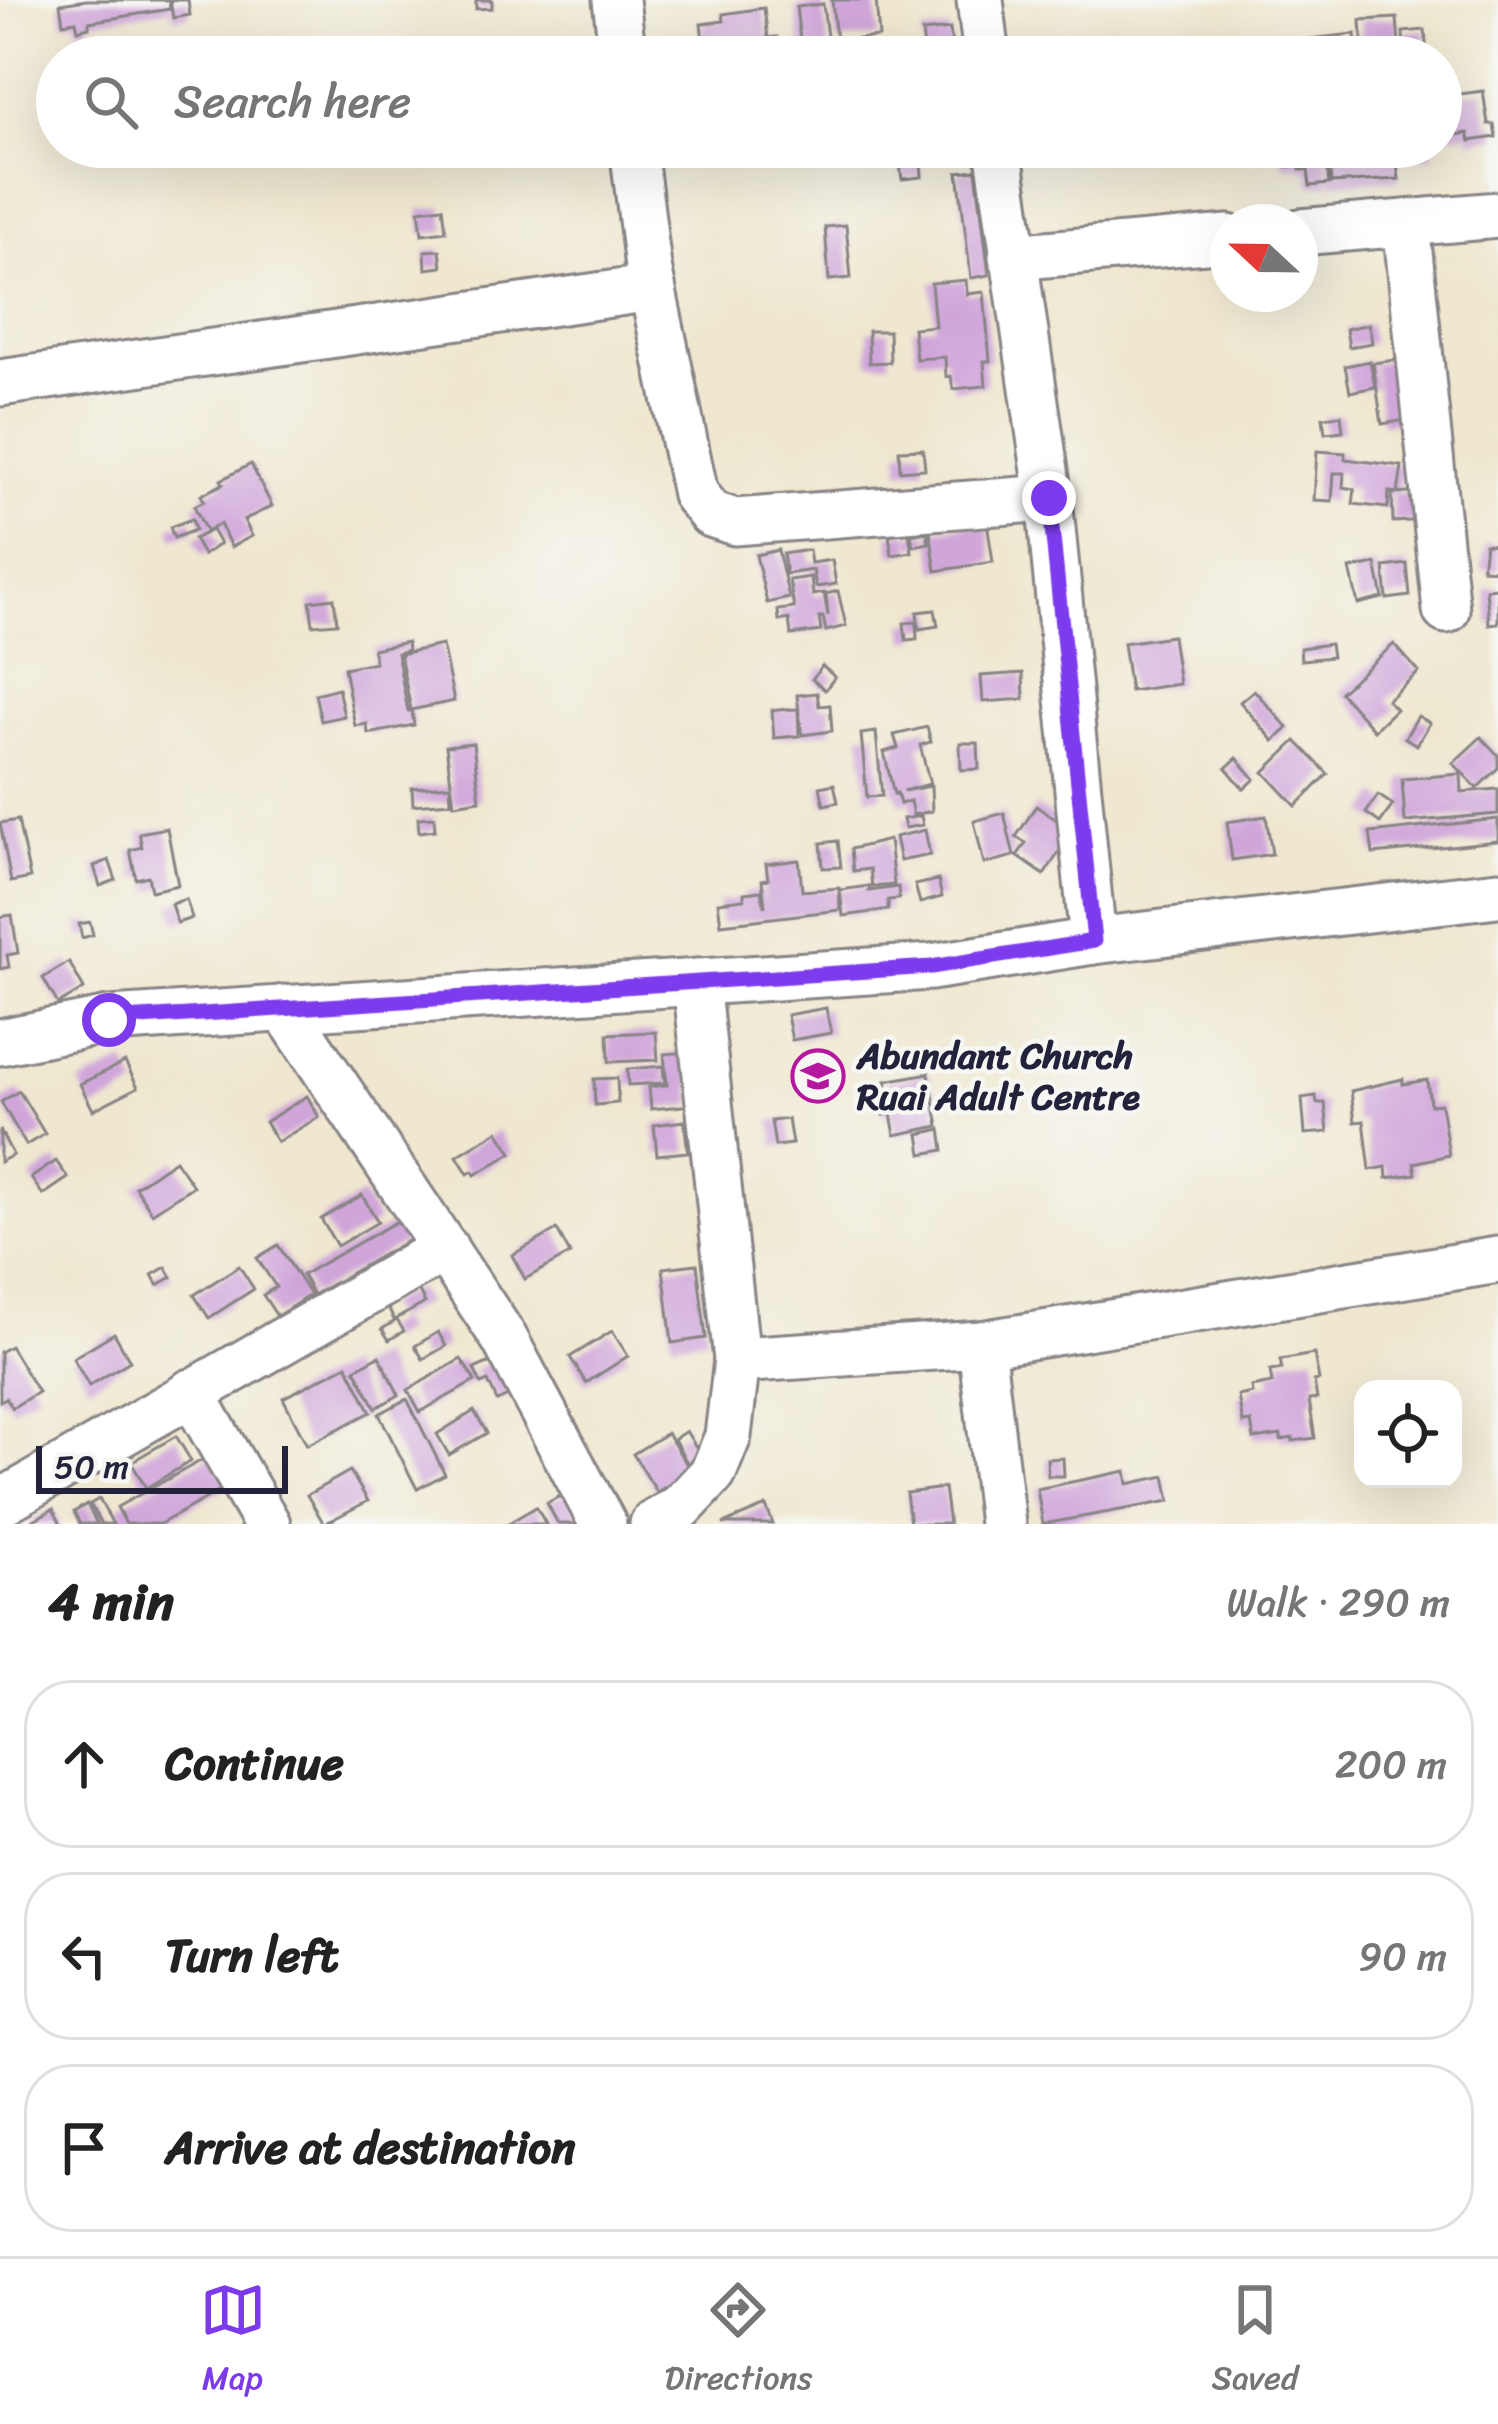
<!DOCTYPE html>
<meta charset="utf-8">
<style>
body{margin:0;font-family:Sriracha,sans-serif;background:#f2f2f2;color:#222}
.controls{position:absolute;right:36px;bottom:36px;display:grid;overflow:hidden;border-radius:24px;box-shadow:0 12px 48px #0002}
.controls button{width:108px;height:108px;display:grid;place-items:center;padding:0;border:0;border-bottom:3px solid #e0e0e0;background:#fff;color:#222;font:60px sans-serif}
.compass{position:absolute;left:1210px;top:204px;width:108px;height:108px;border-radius:50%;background:#fff;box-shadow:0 12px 48px #0002;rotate:292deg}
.scale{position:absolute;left:36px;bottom:30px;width:252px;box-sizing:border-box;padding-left:12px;border:6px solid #22223b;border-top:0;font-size:33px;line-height:42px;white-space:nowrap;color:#22223b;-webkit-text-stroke:9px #f6f6f2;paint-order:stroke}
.stop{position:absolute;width:36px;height:36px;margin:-27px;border:9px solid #7c3aed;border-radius:50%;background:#fff}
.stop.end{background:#7c3aed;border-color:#fff;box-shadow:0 3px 12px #0008}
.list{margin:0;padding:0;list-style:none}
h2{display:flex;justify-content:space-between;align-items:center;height:156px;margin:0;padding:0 48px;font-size:51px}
h2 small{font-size:39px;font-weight:400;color:#767676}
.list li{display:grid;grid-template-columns:78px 1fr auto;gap:36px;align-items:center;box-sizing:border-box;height:168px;margin:0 24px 24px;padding:0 24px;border:3px solid #e0e0e0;border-radius:48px}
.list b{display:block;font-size:45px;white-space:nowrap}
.list em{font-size:39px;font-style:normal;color:#767676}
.icon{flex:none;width:66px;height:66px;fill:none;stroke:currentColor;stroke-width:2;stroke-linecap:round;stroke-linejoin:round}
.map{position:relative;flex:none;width:1498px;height:1524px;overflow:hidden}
.search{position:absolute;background:#fff;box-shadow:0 12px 48px #0002;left:36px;right:36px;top:36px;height:132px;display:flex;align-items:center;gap:30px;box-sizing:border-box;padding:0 42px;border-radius:66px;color:#767676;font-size:45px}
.sheet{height:732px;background:#fff}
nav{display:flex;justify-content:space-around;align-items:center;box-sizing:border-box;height:168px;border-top:3px solid #e0e0e0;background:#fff;font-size:33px;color:#767676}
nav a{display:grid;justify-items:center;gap:6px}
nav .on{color:#7c3aed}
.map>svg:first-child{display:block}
.building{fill:#d0a6da}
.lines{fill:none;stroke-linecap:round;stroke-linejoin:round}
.minor-casing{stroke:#888485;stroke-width:51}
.minor{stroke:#fff;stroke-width:45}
.route{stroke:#7c3aed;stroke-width:15}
.labels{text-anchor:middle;stroke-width:9;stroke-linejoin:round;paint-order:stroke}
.poi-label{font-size:36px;font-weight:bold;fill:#22223b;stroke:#f6f6f2;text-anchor:start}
</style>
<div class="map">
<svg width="1498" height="1524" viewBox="0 0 1498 1524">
<rect width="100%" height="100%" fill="#f6f6f2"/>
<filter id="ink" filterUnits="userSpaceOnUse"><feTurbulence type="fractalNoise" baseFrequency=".00833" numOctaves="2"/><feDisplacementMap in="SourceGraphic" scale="24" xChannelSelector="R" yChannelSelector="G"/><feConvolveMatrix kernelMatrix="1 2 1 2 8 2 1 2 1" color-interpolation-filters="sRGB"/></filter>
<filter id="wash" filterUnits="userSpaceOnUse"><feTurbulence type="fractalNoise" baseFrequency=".004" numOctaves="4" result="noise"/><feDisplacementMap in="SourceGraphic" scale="48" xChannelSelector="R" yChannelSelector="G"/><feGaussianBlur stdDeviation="2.7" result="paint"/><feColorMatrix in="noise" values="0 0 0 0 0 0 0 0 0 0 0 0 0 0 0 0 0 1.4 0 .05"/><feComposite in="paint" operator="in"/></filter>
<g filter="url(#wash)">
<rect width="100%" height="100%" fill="#efe7cf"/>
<g id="blocks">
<g class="building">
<polygon points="87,0 169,0 170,9 89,22 89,27 78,30 76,21 63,23 60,4"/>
<polygon points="170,0 188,0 190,15 173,18"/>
<polygon points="476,0 492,0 492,8 476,9"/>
<polygon points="832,0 876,0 879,37 836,41"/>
<polygon points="823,4 829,53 802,57 796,7"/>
<polygon points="764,8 768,38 777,37 779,49 797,47 799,57 705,57 701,24 724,21 723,14"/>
<polygon points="1397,18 1400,57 1363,57 1361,20"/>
<polygon points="950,29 953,57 925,57 922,32"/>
<polygon points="1425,30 1427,57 1404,57 1403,32"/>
<polygon points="1355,34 1357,57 1262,57 1261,44"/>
<polygon points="1483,91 1488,124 1494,124 1496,137 1470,141 1468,133 1451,136 1445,96"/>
<polygon points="1291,147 1325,147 1329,184 1310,186 1308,170 1300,170 1300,166 1284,167 1282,148"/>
<polygon points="1328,147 1366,147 1368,168 1368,147 1432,147 1433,156 1409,158 1397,164 1399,179 1331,183"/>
<polygon points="921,162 922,177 902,179 900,164"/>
<polygon points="976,170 989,275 971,278 958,172"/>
<polygon points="443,207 446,231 422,234 419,210"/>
<polygon points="846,225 851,278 829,280 825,227"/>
<polygon points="440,250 442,267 426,269 425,251"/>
<polygon points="966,280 967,294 984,292 990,361 984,361 986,386 953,389 951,376 946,377 945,357 916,359 913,328 935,326 931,283"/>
<polygon points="1369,324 1372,343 1349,347 1346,329"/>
<polygon points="868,331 889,331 890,362 869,363"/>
<polygon points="1403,359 1412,419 1382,424 1373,363"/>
<polygon points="1370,361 1375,387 1350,392 1345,366"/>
<polygon points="1341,415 1343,431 1325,433 1323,417"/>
<polygon points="923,449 925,469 900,471 899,450"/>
<polygon points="1317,451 1345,453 1345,459 1402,466 1398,493 1389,492 1388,508 1353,504 1355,489 1343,487 1344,473 1334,473 1332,501 1314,500"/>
<polygon points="251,464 272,506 244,520 252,536 231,547 220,524 206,531 194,506 204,501 201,495 223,484 221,480"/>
<polygon points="1425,492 1427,520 1393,522 1392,494"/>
<polygon points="192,519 195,530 174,538 170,527"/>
<polygon points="987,522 993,562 936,571 930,531"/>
<polygon points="212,530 220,544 203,555 194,539"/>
<polygon points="909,532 912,552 892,555 889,535"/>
<polygon points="927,532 929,543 913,546 911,535"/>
<polygon points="1485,544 1498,545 1498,570 1482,569"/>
<polygon points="778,550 789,598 767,603 756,555"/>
<polygon points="809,550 811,563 832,560 836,584 816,587 813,570 786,574 783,554"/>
<polygon points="1376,564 1383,598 1358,604 1350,569"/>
<polygon points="1407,564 1410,596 1387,599 1384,567"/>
<polygon points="811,577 813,595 824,593 828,616 826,594 838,591 846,626 826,631 823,617 819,617 821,631 791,635 789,619 779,621 778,610 794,608 789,580"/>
<polygon points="1498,588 1498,623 1489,624 1486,589"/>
<polygon points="334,598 337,623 313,625 310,601"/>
<polygon points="935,610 938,626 919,629 917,612"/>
<polygon points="916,622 917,639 906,640 904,623"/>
<polygon points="1172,636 1179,684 1130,691 1123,643"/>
<polygon points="407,642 408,650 397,653 408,711 412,711 414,725 368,734 367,724 355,726 344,668 375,662 373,649"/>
<polygon points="1330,644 1332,657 1301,660 1300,648"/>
<polygon points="1394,644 1419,672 1387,700 1396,709 1374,730 1340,692"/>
<polygon points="442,645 454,701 411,710 400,654"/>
<polygon points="822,666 835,677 825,690 812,679"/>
<polygon points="1023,673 1024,699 983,702 981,676"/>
<polygon points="338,688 344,716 321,721 315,694"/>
<polygon points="1254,690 1288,728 1274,741 1240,702"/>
<polygon points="817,693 819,706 830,705 832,731 802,735 797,695"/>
<polygon points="798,709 799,736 774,738 772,710"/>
<polygon points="1418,716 1430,723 1417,745 1405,738"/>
<polygon points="927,727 931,742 920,745 930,784 903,791 931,786 932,811 913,815 910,801 900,804 897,793 894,794 884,752 898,748 894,735"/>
<polygon points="876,732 882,796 867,797 861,734"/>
<polygon points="1481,737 1498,755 1498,768 1477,788 1453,763"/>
<polygon points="1296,741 1328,774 1296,806 1264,772"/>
<polygon points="473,743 480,800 454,804 446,746"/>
<polygon points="960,743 978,743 979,769 961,770"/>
<polygon points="1237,758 1255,779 1244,789 1226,768"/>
<polygon points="1461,774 1462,792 1498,789 1498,814 1405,822 1402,779"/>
<polygon points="834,784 838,802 824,805 820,787"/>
<polygon points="450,785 451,802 413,805 412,788"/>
<polygon points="1378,795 1393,805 1380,823 1366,813"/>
<polygon points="1036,806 1073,831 1044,875 1017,856 1026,843 1016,837"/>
<polygon points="1004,813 1014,856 984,864 974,821"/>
<polygon points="921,816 923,825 905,828 903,819"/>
<polygon points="1266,816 1272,854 1232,860 1227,822"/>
<polygon points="434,817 435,830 419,832 418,818"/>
<polygon points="1498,819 1498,841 1373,854 1370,833"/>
<polygon points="18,820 30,878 11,882 0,823"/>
<polygon points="167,828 178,885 151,891 148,876 136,879 130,850 142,847 139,833"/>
<polygon points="925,830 930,855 900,861 895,837"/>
<polygon points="889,840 894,885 872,887 870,869 853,871 851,849"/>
<polygon points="838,841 841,867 823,868 821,843"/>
<polygon points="109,860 116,880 100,886 94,866"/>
<polygon points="799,860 802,891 839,888 840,910 721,924 718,902 744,899 744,893 761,891 765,907 762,880 768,879 766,864"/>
<polygon points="938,880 942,897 920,903 915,885"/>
<polygon points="869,886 869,891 898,887 899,899 888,900 888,910 843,916 840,890"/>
<polygon points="186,899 192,918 177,923 171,904"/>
<polygon points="12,915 18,953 7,955 9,967 0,969 0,917"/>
<polygon points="90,922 93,935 82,938 79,924"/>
<polygon points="69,962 84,989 58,1004 43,978"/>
<polygon points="826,1008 831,1033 792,1040 787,1015"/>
<polygon points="656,1032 658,1060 609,1062 608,1034"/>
<polygon points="688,1052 693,1105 651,1109 649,1087 667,1085 664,1054"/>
<polygon points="125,1062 138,1087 93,1110 80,1084"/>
<polygon points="663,1066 665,1083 628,1085 627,1069"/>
<polygon points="929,1073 939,1126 895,1135 891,1114 884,1115 881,1096 889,1095 886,1081"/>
<polygon points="617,1078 618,1103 595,1105 594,1079"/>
<polygon points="1403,1079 1403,1084 1427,1080 1430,1105 1441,1104 1449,1155 1414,1163 1416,1174 1387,1178 1386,1167 1370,1170 1364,1121 1355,1122 1351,1091"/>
<polygon points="19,1091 45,1134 26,1145 1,1102"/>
<polygon points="307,1096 319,1117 277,1142 265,1122"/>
<polygon points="1316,1096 1317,1103 1325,1103 1328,1132 1305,1134 1302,1098"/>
<polygon points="788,1119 792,1144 775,1146 771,1121"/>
<polygon points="684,1121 688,1152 657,1155 654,1125"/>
<polygon points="941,1129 944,1150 922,1154 919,1134"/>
<polygon points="0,1130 13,1155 0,1162"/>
<polygon points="498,1131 512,1153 475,1175 473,1171 468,1174 457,1156"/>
<polygon points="175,1160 193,1186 152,1213 135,1187"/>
<polygon points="56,1161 68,1178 43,1195 31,1178"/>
<polygon points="362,1195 378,1222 337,1246 321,1219"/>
<polygon points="401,1219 412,1238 313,1295 302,1275"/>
<polygon points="557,1230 570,1254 525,1279 512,1255"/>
<polygon points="278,1245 310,1295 277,1316 263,1295 276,1287 257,1258"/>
<polygon points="697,1264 706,1338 672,1343 663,1268"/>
<polygon points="239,1266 254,1289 209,1318 194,1295"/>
<polygon points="166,1267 172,1277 158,1285 152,1275"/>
<polygon points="417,1288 425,1303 394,1320 386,1304"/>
<polygon points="397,1320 404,1331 389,1340 382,1329"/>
<polygon points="612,1331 628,1356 586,1383 570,1357"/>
<polygon points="438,1332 446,1346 423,1359 415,1346"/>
<polygon points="114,1333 130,1361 89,1386 73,1358"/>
<polygon points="10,1346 38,1392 12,1408 6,1398 0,1401 0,1352"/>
<polygon points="1314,1354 1319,1380 1314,1381 1317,1399 1309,1400 1315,1438 1293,1441 1293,1438 1281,1440 1281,1435 1254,1439 1251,1422 1243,1423 1238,1396 1252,1393 1251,1387 1272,1383 1270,1371 1282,1369 1280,1360"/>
<polygon points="379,1356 399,1395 376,1408 355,1369"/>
<polygon points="461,1359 475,1381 420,1412 408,1390"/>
<polygon points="495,1360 510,1395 497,1401 488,1381 481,1384 474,1369"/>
<polygon points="347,1365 371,1412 307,1445 283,1398"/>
<polygon points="407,1399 445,1474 417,1489 379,1414"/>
<polygon points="474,1411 487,1433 449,1455 437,1434"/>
<polygon points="686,1431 701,1455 687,1463 674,1439"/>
<polygon points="667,1433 691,1471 657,1492 633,1454"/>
<polygon points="176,1436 191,1461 146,1488 131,1462"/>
<polygon points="215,1453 232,1484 160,1524 126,1524 117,1507"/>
<polygon points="1063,1458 1064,1476 1048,1476 1047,1459"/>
<polygon points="350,1471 368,1501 324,1524 307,1495"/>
<polygon points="1126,1471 1128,1484 1165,1476 1170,1501 1043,1524 1037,1489"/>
<polygon points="944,1488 949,1524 910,1524 906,1493"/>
<polygon points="568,1492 586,1524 558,1524 547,1503"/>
<polygon points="99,1499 113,1524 101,1524 90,1504"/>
<polygon points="87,1504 97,1524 80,1524 74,1512"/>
<polygon points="766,1506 773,1524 723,1524"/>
<polygon points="536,1507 546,1524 507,1524"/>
<polygon points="53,1509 61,1524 27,1524"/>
</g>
</g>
</g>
<g filter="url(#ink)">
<use href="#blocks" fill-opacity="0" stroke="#888485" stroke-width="3"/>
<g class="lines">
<g class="minor-casing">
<g id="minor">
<polyline points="616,0 623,57"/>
<polyline points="980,0 987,57"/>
<polyline points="633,147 648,267 695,494 711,514 735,522 1049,498"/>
<polyline points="998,147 1049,498 1093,941"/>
<polyline points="1406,223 1446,610"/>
<polyline points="1300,232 1498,215"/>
<polyline points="1012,257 1228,238"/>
<polyline points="0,383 652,288"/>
<polyline points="284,1008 504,1338 603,1524"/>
<polyline points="0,1042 109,1020 931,967 1093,941 1498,894"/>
<polyline points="981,1344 1002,1524"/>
<polyline points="737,1360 981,1344 1498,1260"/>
<polyline points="191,1392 267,1524"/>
<polyline points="0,1503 445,1248"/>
<polyline points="653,1524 681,1507 713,1473 728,1436 737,1360 696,982"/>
</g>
</g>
<use href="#minor" class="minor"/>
</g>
</g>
<g class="lines" filter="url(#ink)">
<polyline class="route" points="109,1020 931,967 1094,941 1049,498"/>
</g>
<defs>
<g id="school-ring" transform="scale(2.7)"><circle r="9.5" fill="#f6f6f2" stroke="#b5179e" stroke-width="1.5"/><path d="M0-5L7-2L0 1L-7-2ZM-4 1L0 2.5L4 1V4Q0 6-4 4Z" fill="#b5179e"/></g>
</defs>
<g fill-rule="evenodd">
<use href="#school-ring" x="818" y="1076"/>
</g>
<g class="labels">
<g class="poi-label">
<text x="857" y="1068">Abundant Church<tspan x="857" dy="41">Ruai Adult Centre</tspan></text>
</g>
</g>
</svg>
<div class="controls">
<button><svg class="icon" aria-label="locate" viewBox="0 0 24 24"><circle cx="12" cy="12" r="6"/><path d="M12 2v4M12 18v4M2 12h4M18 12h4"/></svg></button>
</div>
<svg class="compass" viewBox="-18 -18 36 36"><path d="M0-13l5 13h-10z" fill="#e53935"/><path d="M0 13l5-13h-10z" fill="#767676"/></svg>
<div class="scale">50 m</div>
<div class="stop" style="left:109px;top:1020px"></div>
<div class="stop end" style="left:1049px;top:498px"></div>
<div class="search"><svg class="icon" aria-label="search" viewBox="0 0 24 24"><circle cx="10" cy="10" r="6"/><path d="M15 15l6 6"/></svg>Search here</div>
</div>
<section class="sheet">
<h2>4 min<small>Walk · 290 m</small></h2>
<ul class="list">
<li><svg class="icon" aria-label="ahead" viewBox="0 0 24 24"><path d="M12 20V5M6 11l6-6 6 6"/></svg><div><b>Continue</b></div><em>200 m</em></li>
<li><svg class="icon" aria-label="left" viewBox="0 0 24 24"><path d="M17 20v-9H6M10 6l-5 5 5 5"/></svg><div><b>Turn left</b></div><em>90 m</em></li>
<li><svg class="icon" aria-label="arrive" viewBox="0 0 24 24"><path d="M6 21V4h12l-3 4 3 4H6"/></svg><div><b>Arrive at destination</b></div></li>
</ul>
</section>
<nav>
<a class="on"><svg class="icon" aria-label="map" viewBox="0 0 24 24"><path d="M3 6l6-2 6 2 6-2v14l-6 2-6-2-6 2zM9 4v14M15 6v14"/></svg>Map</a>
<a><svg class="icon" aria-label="directions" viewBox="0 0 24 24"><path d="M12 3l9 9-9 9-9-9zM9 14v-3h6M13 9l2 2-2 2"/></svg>Directions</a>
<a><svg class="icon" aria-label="saved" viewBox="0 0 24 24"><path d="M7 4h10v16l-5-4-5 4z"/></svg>Saved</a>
</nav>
